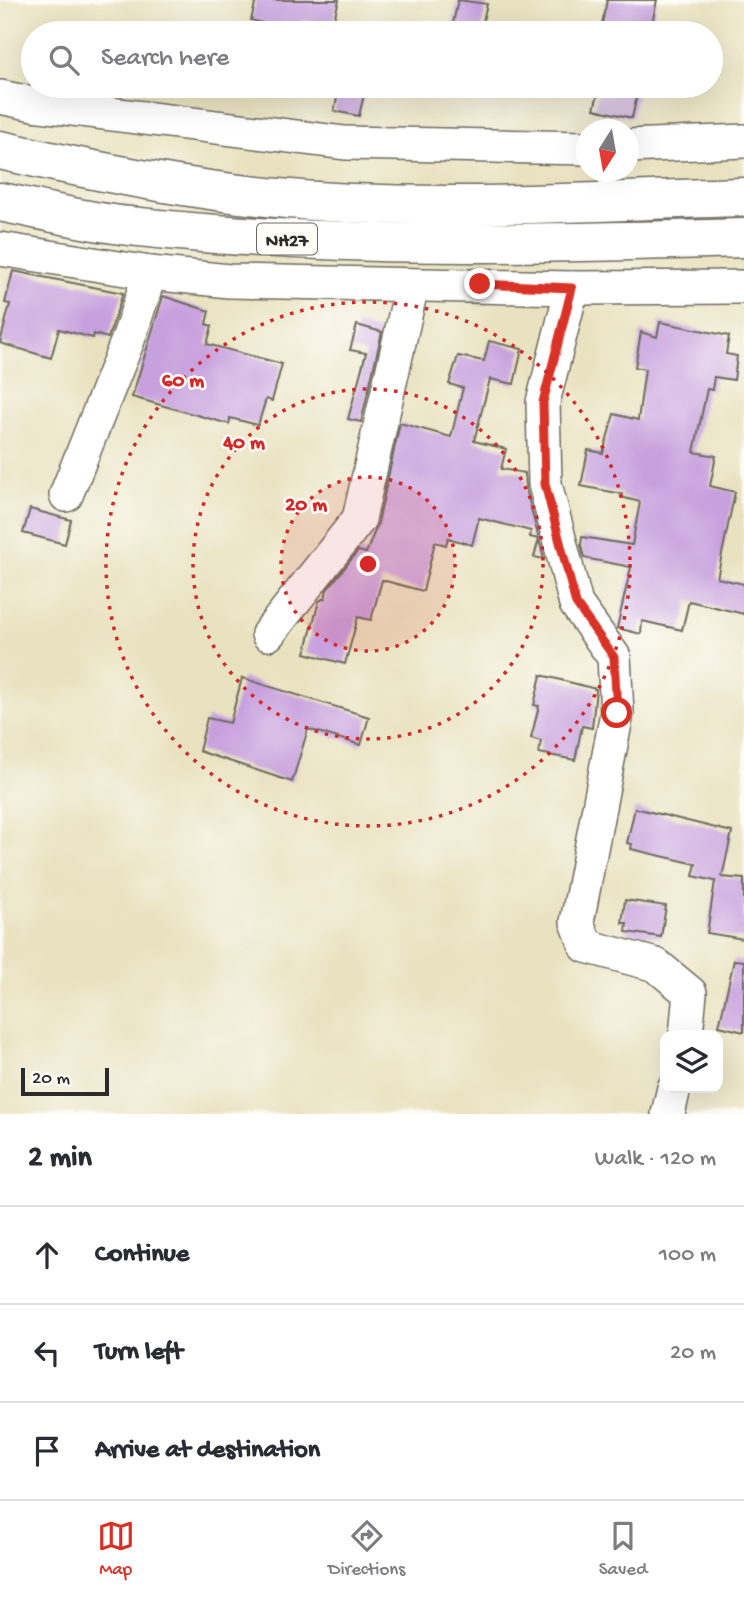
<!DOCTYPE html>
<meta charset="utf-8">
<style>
body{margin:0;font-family:"Gochi Hand",sans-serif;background:#f2f2f3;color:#2b2b33}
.controls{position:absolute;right:21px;bottom:21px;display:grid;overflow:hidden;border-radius:14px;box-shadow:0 7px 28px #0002}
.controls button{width:63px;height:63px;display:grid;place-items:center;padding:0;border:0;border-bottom:2px solid #e1e1e2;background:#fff;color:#2b2b33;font:35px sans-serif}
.compass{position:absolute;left:576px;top:119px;width:63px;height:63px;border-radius:50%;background:#fff;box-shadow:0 7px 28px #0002;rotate:191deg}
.scale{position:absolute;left:21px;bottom:18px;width:88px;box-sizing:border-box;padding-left:7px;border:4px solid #2b2b2b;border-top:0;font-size:19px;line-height:24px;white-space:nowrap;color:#2b2b2b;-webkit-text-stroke:5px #fdfcf7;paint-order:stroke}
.stop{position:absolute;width:21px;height:21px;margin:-16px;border:5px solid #d93025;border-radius:50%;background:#fff}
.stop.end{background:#d93025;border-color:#fff;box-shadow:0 2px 7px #0008}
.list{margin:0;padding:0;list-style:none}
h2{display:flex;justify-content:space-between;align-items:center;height:91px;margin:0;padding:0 28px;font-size:30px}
h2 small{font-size:23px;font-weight:400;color:#7c7c81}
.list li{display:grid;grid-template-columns:46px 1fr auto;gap:21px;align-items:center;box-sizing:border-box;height:98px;padding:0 28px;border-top:2px solid #e1e1e2}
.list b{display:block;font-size:26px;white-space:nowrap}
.list em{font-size:23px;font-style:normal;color:#7c7c81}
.icon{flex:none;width:38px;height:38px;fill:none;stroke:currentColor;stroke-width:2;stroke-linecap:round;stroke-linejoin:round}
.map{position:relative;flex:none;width:744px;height:1114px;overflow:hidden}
.search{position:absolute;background:#fff;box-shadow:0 7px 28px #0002;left:21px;right:21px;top:21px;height:77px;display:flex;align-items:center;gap:18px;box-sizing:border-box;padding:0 24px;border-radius:38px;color:#7c7c81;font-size:26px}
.sheet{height:385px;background:#fff}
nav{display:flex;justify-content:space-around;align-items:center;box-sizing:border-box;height:98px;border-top:2px solid #e1e1e2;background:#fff;font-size:19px;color:#7c7c81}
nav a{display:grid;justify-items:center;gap:4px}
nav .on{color:#d93025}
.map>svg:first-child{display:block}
.building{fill:#c7a0de}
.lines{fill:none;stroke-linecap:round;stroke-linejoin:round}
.street-casing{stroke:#6e6b5f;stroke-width:36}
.highway-casing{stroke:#6e6b5f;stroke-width:41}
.street{stroke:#fff;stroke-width:33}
.highway{stroke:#fff;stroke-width:38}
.route{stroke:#d93025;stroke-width:9}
.ring{fill:none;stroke:#d62828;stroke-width:3.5;stroke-dasharray:3.5 7}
.labels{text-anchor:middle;stroke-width:5;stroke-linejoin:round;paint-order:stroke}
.shield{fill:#fdfcf7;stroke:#6a6a68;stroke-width:2}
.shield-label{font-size:19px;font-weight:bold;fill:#2b2b2b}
.centre{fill:#d62828;stroke:#fdfcf7;stroke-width:3.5}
.ring-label{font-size:21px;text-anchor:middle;font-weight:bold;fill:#d62828;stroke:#fdfcf7;stroke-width:5;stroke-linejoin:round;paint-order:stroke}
</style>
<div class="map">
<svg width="744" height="1114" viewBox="0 0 744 1114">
<rect width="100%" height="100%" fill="#fdfcf7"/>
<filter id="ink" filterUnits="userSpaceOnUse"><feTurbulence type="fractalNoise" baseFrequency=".0143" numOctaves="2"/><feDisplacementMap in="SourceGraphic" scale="14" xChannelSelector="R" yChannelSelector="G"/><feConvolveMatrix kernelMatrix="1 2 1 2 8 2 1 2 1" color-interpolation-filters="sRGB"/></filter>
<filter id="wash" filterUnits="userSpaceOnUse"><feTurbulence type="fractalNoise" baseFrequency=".00686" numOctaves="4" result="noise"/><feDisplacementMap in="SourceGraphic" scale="28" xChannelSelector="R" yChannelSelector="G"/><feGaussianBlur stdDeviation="1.57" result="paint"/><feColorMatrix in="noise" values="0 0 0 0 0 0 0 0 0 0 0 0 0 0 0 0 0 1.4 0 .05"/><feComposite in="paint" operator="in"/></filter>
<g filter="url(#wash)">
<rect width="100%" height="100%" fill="#e9e2c0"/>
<g id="blocks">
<g class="building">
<polygon points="256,0 339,0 332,27 303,20 299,33 251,20"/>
<polygon points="458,0 487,4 480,33 451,33"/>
<polygon points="607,0 657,0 650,33 600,33"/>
<polygon points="340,86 366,86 359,116 334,111"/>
<polygon points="600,86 639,86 632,118 594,109"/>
<polygon points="13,271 123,293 108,338 94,334 93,338 59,329 51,358 0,343 10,304 5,303"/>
<polygon points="163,296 209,311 206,324 212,326 207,344 282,364 272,401 266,399 258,425 230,418 229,424 132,397"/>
<polygon points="660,322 729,336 726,354 737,356 734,380 714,377 712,390 707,389 694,452 716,456 710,486 735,492 717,578 744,584 744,614 689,601 682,630 642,621 641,634 617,628 631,567 584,558 581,545 582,537 632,545 640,502 621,497 622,494 581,486 588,450 603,453 614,414 638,420 645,369 635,367 641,332 657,337"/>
<polygon points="357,325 382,332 361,422 348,419 366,353 350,350"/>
<polygon points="489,341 522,349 514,384 490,379 474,441 506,449 501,469 525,473 526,489 544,559 534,557 539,539 530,537 531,531 479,518 472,545 448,538 446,545 435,542 423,591 382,580 371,620 358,617 345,664 305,653 319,601 325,598 327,590 358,551 366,553 378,523 400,423 451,437 463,388 449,384 458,356 484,361"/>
<polygon points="30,509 71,520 65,544 23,533"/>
<polygon points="541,675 596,689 592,728 582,726 575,760 539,753 541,741 531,738 539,706 534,705"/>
<polygon points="242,678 369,717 361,745 308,729 292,782 199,751 207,718 230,723"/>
<polygon points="635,808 732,832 722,877 744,879 744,939 707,933 715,881 693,876 696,864 631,849 632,844 627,843"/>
<polygon points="625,900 666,906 661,937 626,932 627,923 622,923"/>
<polygon points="734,960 744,961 744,1032 719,1026"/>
</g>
</g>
</g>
<g filter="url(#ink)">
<use href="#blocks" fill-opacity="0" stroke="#6e6b5f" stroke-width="2"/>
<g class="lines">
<g class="street-casing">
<g id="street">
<polyline points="0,97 39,105 345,143 586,148"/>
<polyline points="628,146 744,141"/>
<polyline points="0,249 150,273 229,281 572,288 744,287"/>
<polyline points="572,288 543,402 545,484 576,604 614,657 617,713 577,922 586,946 656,965 690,993 686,1035"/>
<polyline points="66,495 128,340 150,273"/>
<polyline points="268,634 359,519 412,285"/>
<polyline points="668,1114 674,1088"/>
</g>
</g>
<g class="highway-casing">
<g id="highway">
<path d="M0,150c88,20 177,38 267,47 157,16 319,4 477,0"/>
<path d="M0,202c43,8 87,20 130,24 204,23 410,18 614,12"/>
</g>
</g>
<use href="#street" class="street"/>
<use href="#highway" class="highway"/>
</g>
</g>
<g class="lines" filter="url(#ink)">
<polyline class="route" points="480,284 572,288 543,402 545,484 576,604 614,657 617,713"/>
</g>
<circle cx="368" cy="564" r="87" fill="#d62828" fill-opacity=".12"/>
<g class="ring">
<circle cx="368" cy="564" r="87"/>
<circle cx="368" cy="564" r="175"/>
<circle cx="368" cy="564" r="262"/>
</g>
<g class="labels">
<rect class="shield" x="257" y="223.5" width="60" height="31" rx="5"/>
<g class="shield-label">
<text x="287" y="246">NH27</text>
</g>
</g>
<circle cx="368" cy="564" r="10" class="centre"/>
<g class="ring-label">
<text x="183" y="386">60 m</text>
<text x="244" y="448">40 m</text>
<text x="306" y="510">20 m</text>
</g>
</svg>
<div class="controls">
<button><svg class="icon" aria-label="layers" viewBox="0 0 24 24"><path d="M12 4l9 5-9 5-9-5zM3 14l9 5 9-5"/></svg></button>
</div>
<svg class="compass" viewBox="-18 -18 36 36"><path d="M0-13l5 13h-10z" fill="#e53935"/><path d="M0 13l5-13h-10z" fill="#7c7c81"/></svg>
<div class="scale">20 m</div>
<div class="stop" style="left:617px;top:713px"></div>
<div class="stop end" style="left:480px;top:284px"></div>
<div class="search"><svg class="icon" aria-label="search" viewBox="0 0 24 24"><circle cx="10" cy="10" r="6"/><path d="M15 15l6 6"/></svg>Search here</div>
</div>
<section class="sheet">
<h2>2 min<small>Walk · 120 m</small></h2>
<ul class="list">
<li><svg class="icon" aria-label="ahead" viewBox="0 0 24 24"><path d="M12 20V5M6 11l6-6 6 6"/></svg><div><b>Continue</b></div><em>100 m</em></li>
<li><svg class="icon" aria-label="left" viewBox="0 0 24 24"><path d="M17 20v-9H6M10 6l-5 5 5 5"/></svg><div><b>Turn left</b></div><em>20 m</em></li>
<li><svg class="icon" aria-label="arrive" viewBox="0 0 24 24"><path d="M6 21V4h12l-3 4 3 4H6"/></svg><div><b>Arrive at destination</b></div></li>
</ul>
</section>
<nav>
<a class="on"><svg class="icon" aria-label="map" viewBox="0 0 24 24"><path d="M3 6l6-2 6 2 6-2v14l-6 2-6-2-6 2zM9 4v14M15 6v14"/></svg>Map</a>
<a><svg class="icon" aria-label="directions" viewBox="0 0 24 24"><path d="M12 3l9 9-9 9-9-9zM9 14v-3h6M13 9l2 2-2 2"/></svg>Directions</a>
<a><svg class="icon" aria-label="saved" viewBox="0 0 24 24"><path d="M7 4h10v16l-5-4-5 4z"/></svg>Saved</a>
</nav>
